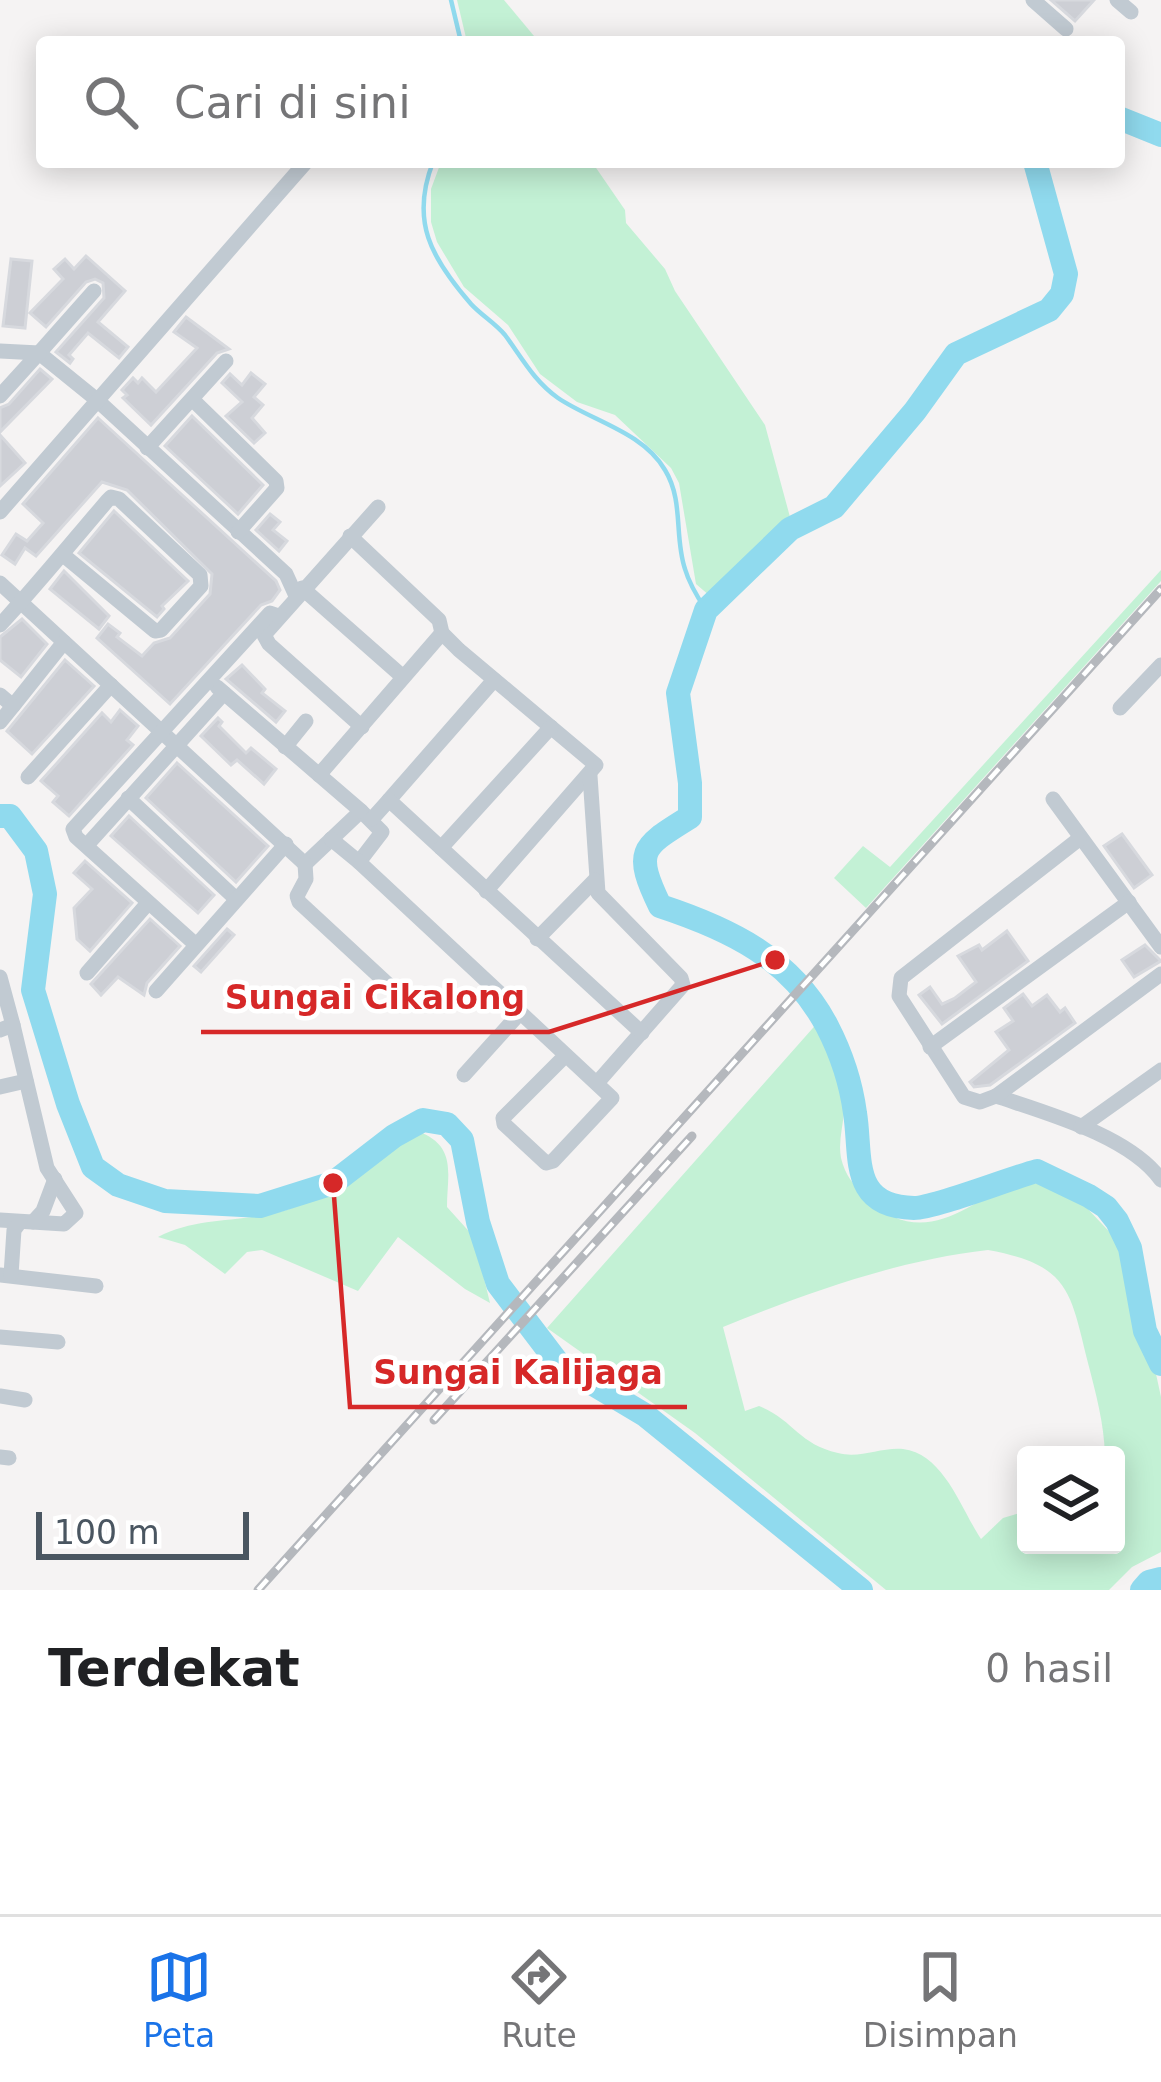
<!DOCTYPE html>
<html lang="id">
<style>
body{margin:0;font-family:"DejaVu Sans",sans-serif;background:#f6f6f6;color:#202124}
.controls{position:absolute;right:36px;bottom:36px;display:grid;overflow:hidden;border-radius:12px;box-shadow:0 6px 30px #0003}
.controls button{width:108px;height:108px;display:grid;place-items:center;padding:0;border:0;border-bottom:3px solid #e0e0e0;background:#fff;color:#202124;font:60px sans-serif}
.scale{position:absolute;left:36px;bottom:30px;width:213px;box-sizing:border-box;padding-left:12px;border:6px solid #4a5661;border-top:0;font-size:33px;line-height:42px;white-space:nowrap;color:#4a5661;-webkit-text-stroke:9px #fff;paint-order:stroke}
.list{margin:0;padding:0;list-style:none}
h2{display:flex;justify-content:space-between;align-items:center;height:156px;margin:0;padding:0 48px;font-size:51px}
h2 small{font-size:39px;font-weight:400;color:#757577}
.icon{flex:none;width:66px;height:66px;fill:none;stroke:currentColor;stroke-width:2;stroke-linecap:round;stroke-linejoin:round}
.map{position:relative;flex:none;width:1161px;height:1590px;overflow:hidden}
.search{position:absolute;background:#fff;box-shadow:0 6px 30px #0003;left:36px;right:36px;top:36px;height:132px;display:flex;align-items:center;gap:30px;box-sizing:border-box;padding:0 42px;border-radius:12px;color:#757577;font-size:45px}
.sheet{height:324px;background:#fff}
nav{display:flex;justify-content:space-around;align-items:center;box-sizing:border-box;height:168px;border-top:3px solid #e0e0e0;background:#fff;font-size:33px;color:#757577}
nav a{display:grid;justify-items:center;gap:6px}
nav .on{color:#1a73e8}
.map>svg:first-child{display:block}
.green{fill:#c3f1d5;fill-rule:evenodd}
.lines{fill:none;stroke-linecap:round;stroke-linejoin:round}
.stream{stroke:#90daee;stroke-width:4.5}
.river{stroke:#90daee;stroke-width:24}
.building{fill:#cdcfd5;stroke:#d7d9de;stroke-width:3}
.minor{stroke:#c1cad2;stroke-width:15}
.rail-casing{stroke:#b5b8bd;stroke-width:9}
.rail{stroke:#fff;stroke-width:4.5;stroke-dasharray:14;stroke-linecap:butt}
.leader{fill:none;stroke:#d62828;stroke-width:4.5}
.callout-dot{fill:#d62828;stroke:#fff;stroke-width:4.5}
.callout-label{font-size:33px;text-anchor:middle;font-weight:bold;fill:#d62828;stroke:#fff;stroke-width:9;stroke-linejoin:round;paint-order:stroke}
</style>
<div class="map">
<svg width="1161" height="1590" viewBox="0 0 1161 1590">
<rect width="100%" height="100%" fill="#f5f3f3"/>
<g class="green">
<polygon points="457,0 504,0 539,42 467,42"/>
<polygon points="441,162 592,162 625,210 626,223 665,269 675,291 765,425 790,517 710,596 696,584 679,483 671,468 615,415 577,402 540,374 508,325 464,287 437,242 431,222 431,189"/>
<polygon points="1161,570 1161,581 866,908 834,878 863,846 890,867"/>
<path d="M820,1020c14,26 25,61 24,91 -1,16 -6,31 -3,47 4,17 13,28 25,39 53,52 97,14 150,-19l47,13 23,16 33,35 14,79 20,39 8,37v155l-29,15 -23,23h-223l-191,-157 -148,-105zM988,1250c82,15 82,41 100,113 8,31 16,60 17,92h11v90h-90v-34l-23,7 -22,21c-20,-30 -37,-85 -78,-90 -22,-2 -43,10 -65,4 -40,-9 -44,-33 -79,-47l-14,5 -22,-84c84,-34 175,-67 265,-77z"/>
<path d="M422,1133c35,15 25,43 25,74l27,30 16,66 -25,-14 -67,-52 -40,54 -96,-41 -15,2 -22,22 -40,-29 -27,-8c47,-24 95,-11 144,-33 25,-11 51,-26 73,-42 17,-13 26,-24 47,-29z"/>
</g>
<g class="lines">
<g class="stream">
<polyline points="451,0 461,42"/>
<path d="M433,162c-23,59 -2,96 38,142 10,11 24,19 34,31 17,23 29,46 53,63 34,23 85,34 107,72 19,31 9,67 20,99 4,14 13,29 21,41"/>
</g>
<g class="river">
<polyline points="1119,118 1161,135"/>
<path d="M1035,162l31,112 -4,20 -13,16 -93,44 -41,57 -81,96 -44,22 -84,81 -28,83 12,90v34c-48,30 -57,33 -30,89 70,23 131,52 167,120 14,27 24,57 28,87 7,43 -6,94 59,95 21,0 96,-30 123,-37l52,25 17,11 11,14 13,27 15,83 16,33"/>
<polyline points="0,816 10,816 36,851 45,894 33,990 68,1104 93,1167 118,1185 165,1201 260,1206 333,1183 394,1136 423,1120 447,1124 462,1140 478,1222 498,1284 558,1363 645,1415 861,1590"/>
<polyline points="1142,1590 1149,1582 1161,1579"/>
</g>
</g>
<g class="building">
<polygon points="1051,0 1094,0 1075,21"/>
<polygon points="86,256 125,291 98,322 128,347 119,358 88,333 69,355 73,359 70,363 56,352 104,298 103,283 95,279 86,282 46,327 30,313 63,279 54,269 65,259 74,269"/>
<polygon points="11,259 32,261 25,328 3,326"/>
<polygon points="186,317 229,349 217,353 151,425 123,398 127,395 122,390 133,378 138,383 142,378 156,392 197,348 174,332"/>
<polygon points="40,369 52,379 0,432 0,408 9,404"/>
<polygon points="251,373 265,384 254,397 263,405 252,418 265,433 254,443 226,416 242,402 222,383 230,374 242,385"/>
<polygon points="192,416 263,485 238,514 165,446"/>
<polygon points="98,418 276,581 280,590 272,601 261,605 170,704 97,638 108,624 120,633 117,637 142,656 154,643 170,638 210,594 212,574 127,490 102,482 36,556 25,548 15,564 2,555 16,534 27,541 43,523 23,504"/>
<polygon points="0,435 25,463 0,486"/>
<polygon points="114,511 188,581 162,606 164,609 157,617 79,553"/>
<polygon points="270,514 280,522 273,530 287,541 279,551 256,530"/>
<polygon points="64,571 109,616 99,629 50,589"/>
<polygon points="22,619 47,644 21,677 0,660 0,637"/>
<polygon points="65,660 94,686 32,754 7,731"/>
<polygon points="242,665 265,689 262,693 285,711 276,722 226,679"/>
<polygon points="120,710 138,726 127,740 133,745 69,816 53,802 58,796 41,781 102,713 111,722"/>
<polygon points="218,718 222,722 219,726 246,753 251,748 276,769 264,784 237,760 231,765 201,736"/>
<polygon points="177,763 268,846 236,882 146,798"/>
<polygon points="129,816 214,895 198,913 111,836"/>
<polygon points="1122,834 1152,875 1134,888 1104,846"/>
<polygon points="85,861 132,903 90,951 77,939 74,908 92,889 74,873"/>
<polygon points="150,919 180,946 147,983 144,995 118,977 101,995 91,984"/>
<polygon points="227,929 234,935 201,972 194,966"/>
<polygon points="1007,931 1028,961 942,1024 919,995 930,987 942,1004 955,998 976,982 958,956 979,945 982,950"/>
<polygon points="1145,945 1161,961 1134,977 1122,960"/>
<polygon points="1023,994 1032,1006 1047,995 1060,1012 1065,1008 1075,1023 990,1085 974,1087 970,1082 1009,1050 996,1032 1013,1021 1004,1008"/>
</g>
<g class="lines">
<g class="minor">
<polyline points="1033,0 1066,29"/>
<polyline points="1117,0 1131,12"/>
<polyline points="94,291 39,353 97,400 286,574 296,596"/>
<polyline points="0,351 39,353 0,396"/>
<polyline points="194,401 276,481 277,488 238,532"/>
<polyline points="147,448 226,361"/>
<polyline points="0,512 306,162"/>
<polyline points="350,536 439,620 442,633 459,650 596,765 486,891"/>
<polyline points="0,583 305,864 361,811 382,832 359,862"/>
<polyline points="302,588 403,677"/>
<path d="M0,625c37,-40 72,-83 107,-124l4,-4 8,2 81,76 1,11 -40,44 -6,1 -93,-77"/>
<polyline points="217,687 361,811"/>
<polyline points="0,695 13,706 64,642"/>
<polyline points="1120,708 1161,665"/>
<polyline points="0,722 13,706"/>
<polyline points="362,727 269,644 264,635 378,507"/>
<polyline points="285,747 306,721"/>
<polyline points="319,775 442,633"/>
<polyline points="590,776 598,893 681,978 683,985 597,1083"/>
<polyline points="28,777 111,685"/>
<polyline points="128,798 235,898"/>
<polyline points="1053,799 1161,947"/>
<polyline points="389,800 494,680"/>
<polyline points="372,819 389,800 642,1033"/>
<polyline points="331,839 359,862 612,1098 553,1161 546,1163 504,1124 503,1118 566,1055"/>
<path d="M1079,839l-178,139 -2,18 65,101 16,5 16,-6c50,17 134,40 165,84"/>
<polyline points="87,845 224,693"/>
<polyline points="441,848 551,727"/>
<polyline points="305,864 306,879 297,896 299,902 393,989"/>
<polyline points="537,939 595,880"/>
<polyline points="195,944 76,837 73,829 270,613 279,616"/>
<polyline points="87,973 148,903"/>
<polyline points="0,977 13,1025 0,1030"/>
<polyline points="156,991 286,844"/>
<polyline points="930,1047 1129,902"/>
<polyline points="464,1075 519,1014"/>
<polyline points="0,1087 26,1081"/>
<polyline points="996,1096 1161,974"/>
<polyline points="1081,1127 1161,1070"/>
<polyline points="0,1220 64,1224 76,1213 47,1168 13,1025"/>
<polyline points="33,1222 43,1211 55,1179"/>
<polyline points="0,1275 96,1286"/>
<polyline points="11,1275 14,1230 20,1222"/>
<polyline points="0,1337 58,1342"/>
<polyline points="0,1396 25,1400"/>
<polyline points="0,1457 9,1458"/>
</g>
<g class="rail-casing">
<g id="rail">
<polyline points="434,1420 692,1136"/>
<polyline points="258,1590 1161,589"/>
</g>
</g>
<use href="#rail" class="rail"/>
</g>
<path class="leader" d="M775 960L549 1032H201M333 1183L350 1407H687"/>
<g class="callout-dot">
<circle cx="775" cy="960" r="12"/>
<circle cx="333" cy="1183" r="12"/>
</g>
<g class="callout-label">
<text x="375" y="1009">Sungai Cikalong</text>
<text x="518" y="1384">Sungai Kalijaga</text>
</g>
</svg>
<div class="controls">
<button><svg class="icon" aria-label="layers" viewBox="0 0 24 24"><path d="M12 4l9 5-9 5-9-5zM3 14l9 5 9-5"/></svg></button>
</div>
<div class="scale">100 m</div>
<div class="search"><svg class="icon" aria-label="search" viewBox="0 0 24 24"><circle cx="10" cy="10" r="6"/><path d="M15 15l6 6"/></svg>Cari di sini</div>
</div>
<section class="sheet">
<h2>Terdekat<small>0 hasil</small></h2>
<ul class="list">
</ul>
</section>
<nav>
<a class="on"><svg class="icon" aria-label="map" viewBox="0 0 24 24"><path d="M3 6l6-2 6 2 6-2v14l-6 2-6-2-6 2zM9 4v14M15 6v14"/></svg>Peta</a>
<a><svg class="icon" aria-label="directions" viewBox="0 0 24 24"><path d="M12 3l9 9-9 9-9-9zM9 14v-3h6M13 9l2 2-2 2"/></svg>Rute</a>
<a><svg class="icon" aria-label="saved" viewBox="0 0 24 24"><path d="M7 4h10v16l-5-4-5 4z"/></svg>Disimpan</a>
</nav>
